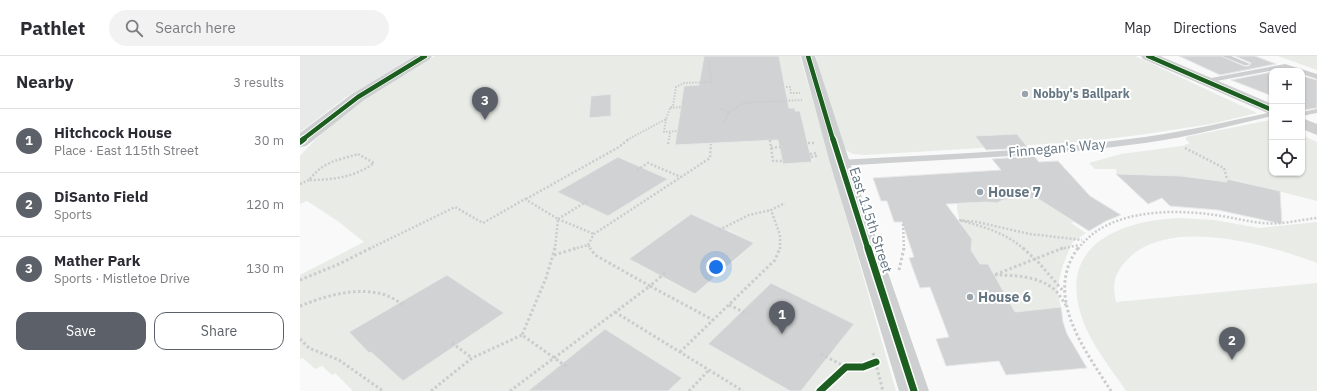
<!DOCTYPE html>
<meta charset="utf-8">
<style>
body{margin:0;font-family:"IBM Plex Sans",sans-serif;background:#f2f2f3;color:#2b2b33}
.controls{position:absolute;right:12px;top:12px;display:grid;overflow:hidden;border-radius:8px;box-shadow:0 1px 3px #0004}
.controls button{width:36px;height:36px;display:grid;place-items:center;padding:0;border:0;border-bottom:1px solid #e1e1e2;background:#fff;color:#2b2b33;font:20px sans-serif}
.you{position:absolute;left:416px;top:211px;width:14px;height:14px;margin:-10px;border:3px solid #fff;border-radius:50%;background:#1a73e8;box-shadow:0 0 0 6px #1a73e833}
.badge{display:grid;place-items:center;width:26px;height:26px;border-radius:50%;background:#5c6169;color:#fff;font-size:13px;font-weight:700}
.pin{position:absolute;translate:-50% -33px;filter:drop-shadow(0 1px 2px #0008)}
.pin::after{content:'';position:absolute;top:21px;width:14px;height:12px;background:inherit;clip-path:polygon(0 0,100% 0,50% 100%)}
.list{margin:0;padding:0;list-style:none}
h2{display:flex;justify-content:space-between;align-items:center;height:52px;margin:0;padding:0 16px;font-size:17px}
h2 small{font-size:13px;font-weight:400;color:#7c7c81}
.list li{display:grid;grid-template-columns:26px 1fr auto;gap:12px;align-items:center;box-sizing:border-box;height:64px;padding:0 16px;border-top:1px solid #e1e1e2}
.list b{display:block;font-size:15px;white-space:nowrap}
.list p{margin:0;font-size:13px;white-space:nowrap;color:#7c7c81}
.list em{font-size:13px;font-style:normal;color:#7c7c81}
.actions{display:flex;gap:8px;padding:12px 16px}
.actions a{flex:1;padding:9px 0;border:1px solid #5c6169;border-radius:12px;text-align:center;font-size:14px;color:#5c6169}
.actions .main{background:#5c6169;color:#fff}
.icon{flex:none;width:22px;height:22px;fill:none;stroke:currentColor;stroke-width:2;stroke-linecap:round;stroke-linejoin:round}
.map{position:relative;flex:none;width:1017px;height:335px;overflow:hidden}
header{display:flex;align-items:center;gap:24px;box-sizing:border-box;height:56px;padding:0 20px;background:#fff;border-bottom:1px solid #e1e1e2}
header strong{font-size:19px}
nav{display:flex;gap:22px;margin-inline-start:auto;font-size:14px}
.search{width:280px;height:36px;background:#f2f2f3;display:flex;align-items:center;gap:10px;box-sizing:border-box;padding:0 14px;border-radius:22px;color:#7c7c81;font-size:15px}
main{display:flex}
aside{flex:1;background:#fff}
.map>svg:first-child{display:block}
.built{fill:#e8e9e9}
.green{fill:#e8ebe6;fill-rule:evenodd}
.building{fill:#d0d2d3;stroke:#e8e8e8}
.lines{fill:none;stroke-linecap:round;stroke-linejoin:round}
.path-far2{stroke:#cbcccd;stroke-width:2;stroke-dasharray:1.5 1.5;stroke-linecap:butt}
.path-far1{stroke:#cbcccd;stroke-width:2.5;stroke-dasharray:2 2;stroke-linecap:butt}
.path{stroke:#cbcccd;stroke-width:3;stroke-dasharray:2.5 2.5;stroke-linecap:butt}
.service{fill:#cecfd0;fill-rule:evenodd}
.minor{fill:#cecfd0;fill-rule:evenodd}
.tertiary{fill:#cecfd0;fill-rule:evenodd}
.cycleway-far2-casing{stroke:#fff;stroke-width:6}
.cycleway-far1-casing{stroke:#fff;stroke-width:8}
.cycleway-casing{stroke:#fff;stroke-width:10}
.cycleway-far2{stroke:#1b5e20;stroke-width:4.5}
.cycleway-far1{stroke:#1b5e20;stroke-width:5.5}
.cycleway{stroke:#1b5e20;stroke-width:7}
.poi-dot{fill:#99a4ac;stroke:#fff;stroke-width:1.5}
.labels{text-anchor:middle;stroke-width:4;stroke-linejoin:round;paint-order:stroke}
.far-poi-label{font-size:12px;font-weight:bold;fill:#657683;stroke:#fff;text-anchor:start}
.street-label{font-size:14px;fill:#657683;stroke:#fff}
.poi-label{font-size:14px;font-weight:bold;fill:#657683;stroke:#fff;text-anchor:start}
</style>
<header>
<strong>Pathlet</strong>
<div class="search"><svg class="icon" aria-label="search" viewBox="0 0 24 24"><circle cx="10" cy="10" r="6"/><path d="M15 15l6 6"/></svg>Search here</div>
<nav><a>Map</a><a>Directions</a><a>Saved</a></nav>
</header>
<main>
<aside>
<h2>Nearby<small>3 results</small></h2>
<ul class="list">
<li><span class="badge">1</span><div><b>Hitchcock House</b><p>Place · East 115th Street</p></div><em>30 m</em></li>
<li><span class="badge">2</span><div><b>DiSanto Field</b><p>Sports</p></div><em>120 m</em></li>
<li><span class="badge">3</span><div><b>Mather Park</b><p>Sports · Mistletoe Drive</p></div><em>130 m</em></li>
</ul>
<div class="actions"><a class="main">Save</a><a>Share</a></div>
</aside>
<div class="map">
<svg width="1017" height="335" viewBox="0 0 1017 335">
<rect width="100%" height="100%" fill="#f9f9f9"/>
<polygon class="built" points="0,0 115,0 45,42 0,76"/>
<g class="green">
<path d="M135,0h269l7,28 -27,2 -9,59 104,-5 4,24 30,-2 -13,-51h-5v-3l-18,1 -62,-9 72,-5 -8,-39h21l96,335h-95l22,-27 -7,-4 16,-9 22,-27 -83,-41 -9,83 -5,6 33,19h-122l13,-13 -123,-4 -5,-3 -25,20h-175l-18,-18 -3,2 -10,-9 -7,3 -12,-11 -3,1v-84l64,-33 -25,-20 -32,-21 -7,3v-48c37,-42 87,-73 135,-100zM311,38v21l-22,3 2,-22zM319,101l18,8 6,7 5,-2 20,9 -60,37 -49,-25 24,-14 4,2zM391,158l25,11 8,8 4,-3 26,13 -22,20 -7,-3 -10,8 6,4 -26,22 -28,-14 -8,-10 -4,3 -26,-14zM147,219l56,39 -100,66 -24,-20v-14l-10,7 -20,-21 42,-25 4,3 15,-13z"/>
<polygon points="516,0 835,0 957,57 911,68 839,79 779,86 565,99 553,98 546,94 544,90 518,13"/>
<polygon points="978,0 1017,0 1017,14"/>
<path d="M970,64l2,1v52h30v-38l15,7v59l-78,-20 -12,-2v3c-37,-6 -73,-8 -110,-8l-1,-5h-21l-6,-6 32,-9 61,-8 8,-3 -4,-3v-3l4,-1z"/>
<path d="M730,142l10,2 34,22 -3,1 15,10 -14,10 -9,22 -6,24 4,19 -56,8 6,-10 -23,-42h-8l-9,-14 1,-6 -7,-4c-3,-13 -8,-23 -8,-36l30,-2 10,1 6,-3z"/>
<path d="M879,162l35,2 45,8 58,-6v41c-48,-18 -149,-48 -190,-3 -13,14 -15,24 -11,42l201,-19v108h-191c-15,-23 -35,-46 -44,-73 -25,-73 37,-97 97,-100z"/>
</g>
<g class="building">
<polygon points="404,0 479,0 489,52 495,52 495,55 500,55 512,106 483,108 478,84 375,89 384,30 399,29"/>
<polygon points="879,0 921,0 944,10 949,10 951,7 935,0 955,0 976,8 920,19"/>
<polygon points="972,16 972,40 931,24"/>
<polygon points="1002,20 1017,24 1017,52 1004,54 1002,53"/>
<polygon points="311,38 311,60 289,62 291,40"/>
<polygon points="717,78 728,92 686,94 675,80"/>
<polygon points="734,100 739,106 758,105 790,140 821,159 806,165 789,175 740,144 729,142 703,144 697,147 687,146 646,148 672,183 671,194 680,208 688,208 715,256 761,251 763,266 767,278 787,312 706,319 699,305 646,310 636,283 649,281 630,231 620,232 609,202 614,201 602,166 594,166 587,145 581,145 573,122 701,114 692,103"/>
<polygon points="318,101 368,123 308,160 257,136"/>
<polygon points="816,118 881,120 927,126 927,123 980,135 982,168 918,154 870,150 862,142 848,148"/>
<polygon points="391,158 454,187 395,238 329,203"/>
<polygon points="147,219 204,257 103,325 71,296 69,297 49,276"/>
<polygon points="471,227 554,268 501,335 490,335 408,288"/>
<polygon points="305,273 382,322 368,335 228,335"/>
</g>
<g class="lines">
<g class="path-far2">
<path d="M409,5c0,8 2,14 2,21"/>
<polyline points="486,31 490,31 491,37 500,37"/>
<polyline points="370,52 381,51"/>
<polyline points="420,53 429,56 443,47 502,44"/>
<polyline points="366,63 364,76 377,75"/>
<polyline points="424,66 429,56"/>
<polyline points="327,84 366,63 370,52 373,50 376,31 384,27 411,26 411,28"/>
<polyline points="369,84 370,76"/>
</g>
<g class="path-far1">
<polyline points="470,84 473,105 482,105"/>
<polyline points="508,87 514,87"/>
<polyline points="368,88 369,83"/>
<polyline points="471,92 480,91"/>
<polyline points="885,92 924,112 927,123"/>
<path d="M58,98l16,9c-19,14 -41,17 -65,17 15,-19 27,-19 49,-26z"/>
<polyline points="510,98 517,97"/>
<polyline points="511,101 517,100"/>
<polyline points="337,114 348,107 381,121"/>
<polyline points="0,128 9,124"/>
<polyline points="226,143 319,91 329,83"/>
<polyline points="258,163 294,178"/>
<polyline points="258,163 289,144"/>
<polyline points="603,168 604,193"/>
<polyline points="419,174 449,159 471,154"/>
<polyline points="288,189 294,178 410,102 411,88"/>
<polyline points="69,193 155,151 183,167 225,143 258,163 255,193"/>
<polyline points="273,193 288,189 291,193"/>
<polyline points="480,193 480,179 471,154 485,147"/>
<path d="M724,193c-20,-17 -40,-22 -65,-29l18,2 53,12 52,6"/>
<polyline points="760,193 779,189"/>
<path d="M778,193c28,-38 86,-40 130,-35 18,2 36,7 54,9 18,2 37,-3 55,-5"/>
</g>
<g class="path">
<polyline points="255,192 246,222 222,279 267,311"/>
<polyline points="723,192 739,207 764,236"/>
<path d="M763,192l-69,27c20,0 48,1 63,17 3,4 6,9 9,13"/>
<path d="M778,192c-35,48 7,102 33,143"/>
<polyline points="254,199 277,192"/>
<polyline points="599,214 604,192"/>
<polyline points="365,217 350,230 413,264"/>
<polyline points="0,224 39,208 71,192"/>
<polyline points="429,249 448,258"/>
<path d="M0,250c25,-10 55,-19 82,-12 8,2 15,7 22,11"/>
<polyline points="315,256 443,335"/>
<polyline points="0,283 9,292 39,304 83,335"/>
<polyline points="152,287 172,302"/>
<polyline points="380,296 475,204 480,192"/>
<polyline points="573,297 583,335"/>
<polyline points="521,298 546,311"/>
<polyline points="131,335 172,302 222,279"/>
<polyline points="210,335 350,230 295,199 290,192"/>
<polyline points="389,335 409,314"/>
</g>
<g class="service">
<polygon points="922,0 931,0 950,8 948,9 944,9"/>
<polygon points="985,8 1017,18 1017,23 1002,18 1002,15 994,15 985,12 906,27 902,25 906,23"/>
<polygon points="1017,53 1017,57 1002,60 1002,56"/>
<path d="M972,56v4c-42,10 -84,21 -127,27 -101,14 -204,16 -305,23l-5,-3 5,-3c101,-6 204,-9 305,-23 43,-6 85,-16 127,-25z"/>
</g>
<g class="minor">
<polygon points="115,0 132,0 130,3 64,44 6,90 0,91 0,77 52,38"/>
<polygon points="501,0 515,0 550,107 629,335 599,335 530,107"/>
</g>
<g class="tertiary">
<polygon points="841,0 860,0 972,48 972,59 843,3"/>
<polygon points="1002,62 1017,68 1017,79 1002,73"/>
</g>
<g class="cycleway-far2-casing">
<g id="cycleway-far2">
<polyline points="508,0 533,84"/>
<polyline points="848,0 972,54"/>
<polyline points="2,84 58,41 125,0"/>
</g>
</g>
<g class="cycleway-far1-casing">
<g id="cycleway-far1">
<polyline points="533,83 568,193"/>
<polyline points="0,86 4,83"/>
</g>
</g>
<g class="cycleway-casing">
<g id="cycleway">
<polyline points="568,192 614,335"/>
<polyline points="520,335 546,311 563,311 576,306"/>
</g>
</g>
<use href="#cycleway-far2" class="cycleway-far2"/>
<use href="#cycleway-far1" class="cycleway-far1"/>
<use href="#cycleway" class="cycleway"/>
</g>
<g class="poi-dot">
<circle cx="725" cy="38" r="4"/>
<circle cx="680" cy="136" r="4"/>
<circle cx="670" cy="241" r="4"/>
</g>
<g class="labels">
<g class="far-poi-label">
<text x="733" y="42">Nobby's Ballpark</text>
</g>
<g class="street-label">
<text transform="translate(757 92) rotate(-5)" y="5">Finnegan's Way</text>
<text transform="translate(571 164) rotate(72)" y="5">East 115th Street</text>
</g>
<g class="poi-label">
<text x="688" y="141">House 7</text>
<text x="678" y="246">House 6</text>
</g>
</g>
</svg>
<div class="controls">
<button>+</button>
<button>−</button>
<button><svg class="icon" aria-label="locate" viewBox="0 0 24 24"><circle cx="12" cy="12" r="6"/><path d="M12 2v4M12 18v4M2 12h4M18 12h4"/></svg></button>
</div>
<div class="you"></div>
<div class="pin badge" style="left:482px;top:278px">1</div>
<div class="pin badge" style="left:932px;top:304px">2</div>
<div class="pin badge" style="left:185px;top:64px">3</div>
</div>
</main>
